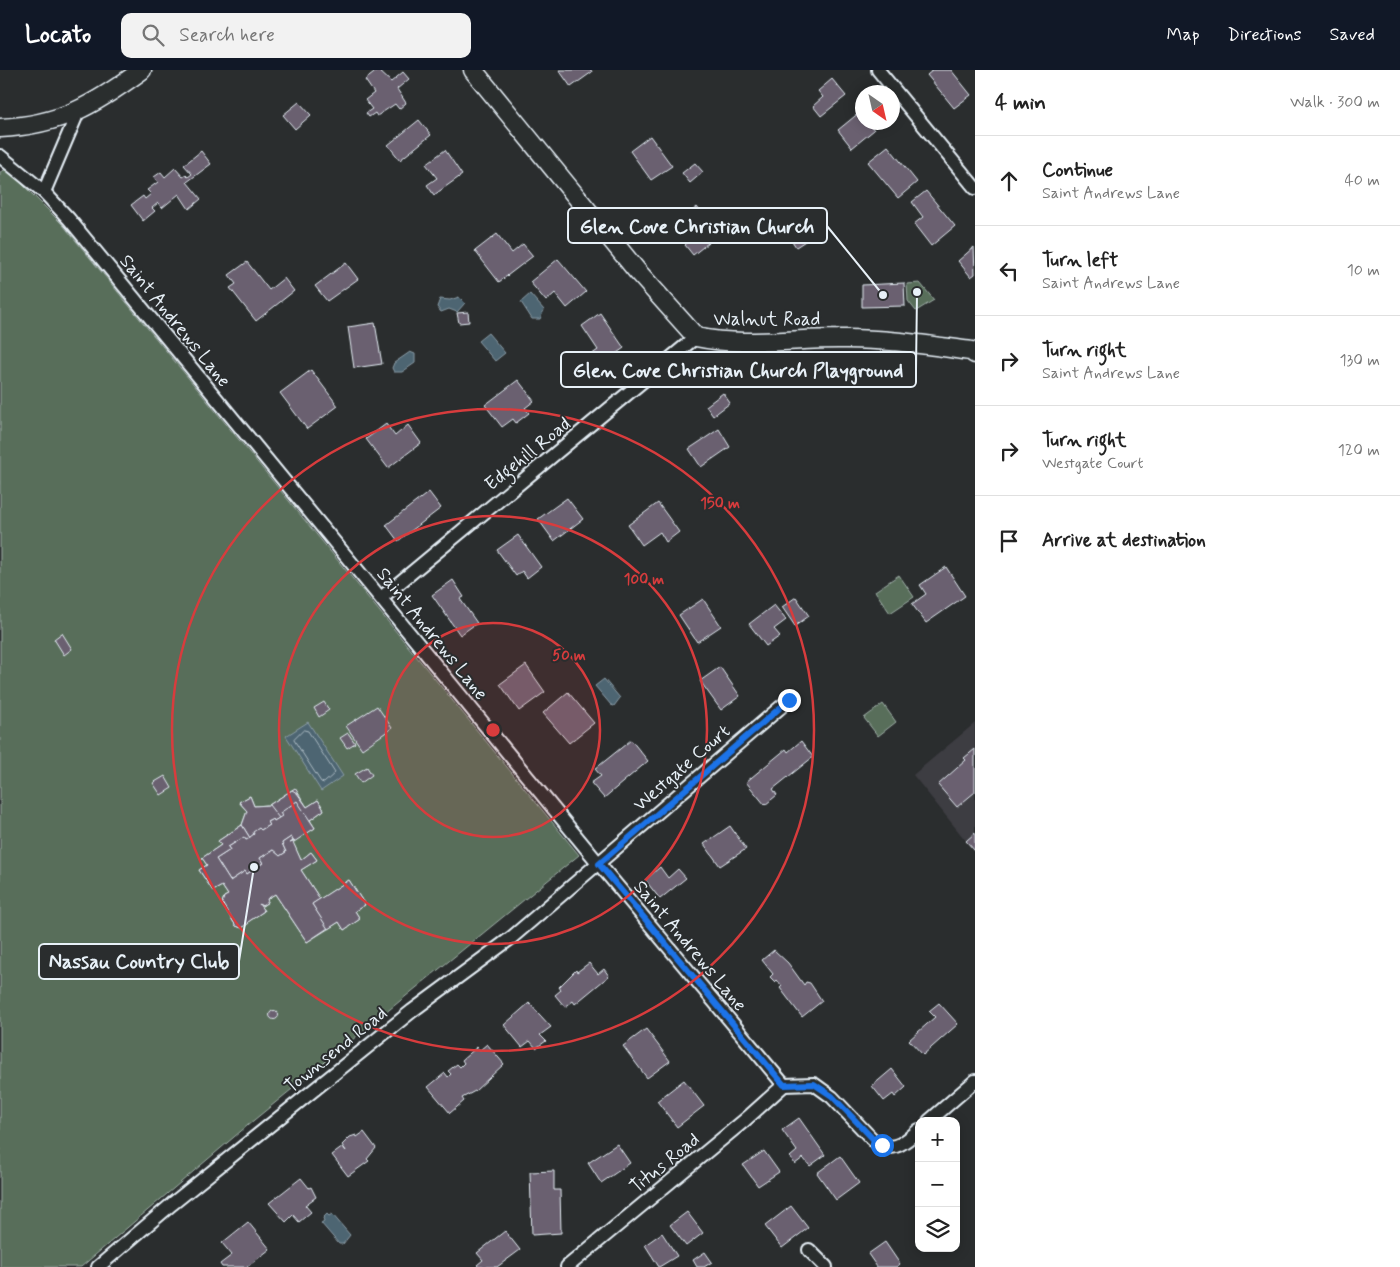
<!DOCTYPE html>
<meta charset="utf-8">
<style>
body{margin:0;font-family:Mynerve,sans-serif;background:#f2f2f2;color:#222}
.controls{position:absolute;right:15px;bottom:15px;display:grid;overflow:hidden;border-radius:10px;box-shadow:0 2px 12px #0003}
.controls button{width:45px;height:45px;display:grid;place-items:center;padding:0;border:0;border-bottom:1px solid #e0e0e0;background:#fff;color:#222;font:25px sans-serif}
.compass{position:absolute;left:855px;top:15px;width:45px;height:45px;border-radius:50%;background:#fff;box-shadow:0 2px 12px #0003;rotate:146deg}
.stop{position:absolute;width:15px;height:15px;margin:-11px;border:4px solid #1a73e8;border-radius:50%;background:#fff}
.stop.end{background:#1a73e8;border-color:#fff;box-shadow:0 1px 5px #0008}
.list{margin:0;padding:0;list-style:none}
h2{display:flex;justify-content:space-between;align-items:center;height:65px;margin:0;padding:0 20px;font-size:21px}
h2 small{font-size:16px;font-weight:400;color:#767676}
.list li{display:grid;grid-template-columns:32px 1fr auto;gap:15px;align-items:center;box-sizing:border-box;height:90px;padding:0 20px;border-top:1px solid #e0e0e0}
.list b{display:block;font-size:19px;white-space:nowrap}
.list p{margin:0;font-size:16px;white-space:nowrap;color:#767676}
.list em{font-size:16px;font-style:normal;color:#767676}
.icon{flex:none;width:28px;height:28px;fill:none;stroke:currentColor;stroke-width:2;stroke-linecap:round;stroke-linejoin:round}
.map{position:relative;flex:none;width:975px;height:1197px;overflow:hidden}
header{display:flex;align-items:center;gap:30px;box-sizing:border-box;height:70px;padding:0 25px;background:#111827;color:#fff}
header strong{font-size:24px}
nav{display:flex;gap:28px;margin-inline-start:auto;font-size:18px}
.search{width:350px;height:45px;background:#f2f2f2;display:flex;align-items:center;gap:12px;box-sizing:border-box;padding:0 18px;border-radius:10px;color:#767676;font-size:19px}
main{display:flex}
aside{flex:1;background:#fff}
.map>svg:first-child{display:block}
.built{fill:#3d3c42}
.green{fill:#586e5a;stroke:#a0b0a9}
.water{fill:#4d6572;stroke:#8b9da8}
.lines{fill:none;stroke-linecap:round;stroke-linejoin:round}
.shore{stroke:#aab9c2;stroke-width:1}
.building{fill:#6a6070;stroke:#e8f1f8}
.street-casing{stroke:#e8f1f8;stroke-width:16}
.secondary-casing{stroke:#e8f1f8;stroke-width:21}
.street{stroke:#2a2d2e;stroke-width:12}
.secondary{stroke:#2a2d2e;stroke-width:18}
.route{stroke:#1a73e8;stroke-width:6}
.ring{fill:none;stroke:#d83c3d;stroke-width:2.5}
.labels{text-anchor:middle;stroke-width:4;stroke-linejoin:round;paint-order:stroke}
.street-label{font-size:19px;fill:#e8f1f8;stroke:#2a2d2e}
.centre{fill:#d83c3d;stroke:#2a2d2e;stroke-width:2.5}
.ring-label{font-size:15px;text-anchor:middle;font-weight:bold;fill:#d83c3d;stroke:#2a2d2e;stroke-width:4;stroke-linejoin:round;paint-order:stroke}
.leader{fill:none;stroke:#e8f1f8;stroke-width:2}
.callout-dot{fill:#e8f1f8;stroke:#2a2d2e;stroke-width:2}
.callout{fill:#2a2d2e;stroke:#e8f1f8;stroke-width:2}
.callout-label{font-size:20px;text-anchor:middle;font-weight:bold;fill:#e8f1f8}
</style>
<header>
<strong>Locato</strong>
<div class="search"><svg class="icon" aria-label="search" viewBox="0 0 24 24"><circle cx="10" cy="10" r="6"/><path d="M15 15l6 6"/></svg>Search here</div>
<nav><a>Map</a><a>Directions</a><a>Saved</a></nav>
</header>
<main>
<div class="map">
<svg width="975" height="1197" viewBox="0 0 975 1197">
<rect width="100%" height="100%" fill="#2a2d2e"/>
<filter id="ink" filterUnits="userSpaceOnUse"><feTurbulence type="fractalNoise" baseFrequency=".02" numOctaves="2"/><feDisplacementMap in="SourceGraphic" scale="10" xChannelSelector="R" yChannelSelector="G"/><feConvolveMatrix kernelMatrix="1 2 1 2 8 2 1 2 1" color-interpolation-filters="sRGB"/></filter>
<g filter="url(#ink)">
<polygon class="built" points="975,653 975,782 913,705"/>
<g class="green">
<polygon points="7,99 63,155 579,785 254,1050 81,1197 0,1197 0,102"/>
<polygon points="920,213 934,230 916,241 908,231 907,214"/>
<polygon points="899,505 914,527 890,543 875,521"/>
<polygon points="883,634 896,652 878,666 864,648"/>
</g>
<g class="water">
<polygon points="530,224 544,240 540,249 532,249 521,232"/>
<polygon points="459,227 465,233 457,242 449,239 441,242 437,237 440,229 450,230"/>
<polygon points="488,263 505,283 495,291 478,271"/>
<polygon points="410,282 415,284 415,293 402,302 394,302 392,298 394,293"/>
<polygon points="604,609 620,628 614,636 611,635 595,616"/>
<polygon points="308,652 343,706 321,721 286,666"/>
<polygon points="327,1144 329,1146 332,1144 350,1165 343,1174 339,1174 321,1153 324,1151 323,1148"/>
</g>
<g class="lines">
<polygon class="shore" points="304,660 308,661 335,703 324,713 321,712 294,670"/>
</g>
<g class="building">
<polygon points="378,0 391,12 403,2 409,9 397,19 406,33 399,39 395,34 377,46 375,43 369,47 366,43 372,39 365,30 374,23 365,10"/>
<polygon points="559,0 591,0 592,2 571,17"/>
<polygon points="933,0 951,0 971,25 954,38 927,5"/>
<polygon points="832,9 846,26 821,46 813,36 823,27 818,21"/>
<polygon points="299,32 311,45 295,59 283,45"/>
<polygon points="860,42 862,52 868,52 874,60 852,78 838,60"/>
<polygon points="419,50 431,65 400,90 388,75"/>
<polygon points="650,66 672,96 651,110 630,81"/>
<polygon points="888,76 917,112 898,128 868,92"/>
<polygon points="445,80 462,105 434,125 427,115 437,108 426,94"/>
<polygon points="201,81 211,94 187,112 201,129 189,139 179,124 162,138 158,133 152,138 155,141 143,151 131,135 143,126 145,129 151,124 147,120 158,112 154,107 161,102 165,107 175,98 183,107 186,105 188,107 192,104 184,95"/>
<polygon points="695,93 703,102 690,113 682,103"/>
<polygon points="926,121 955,156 931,176 914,154 923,147 912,132"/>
<polygon points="697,137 718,165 693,185 685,175 688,172 675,155"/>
<polygon points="800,141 816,164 796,177 781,154"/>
<polygon points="497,164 512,183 523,174 533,186 499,212 475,181"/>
<polygon points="974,177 975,204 971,207 958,191"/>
<polygon points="558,189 586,222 567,238 555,223 546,231 530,212"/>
<polygon points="247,192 269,220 284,208 294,221 256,251 230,218 236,214 229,205"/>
<polygon points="346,193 358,209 327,231 315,216"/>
<polygon points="904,213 905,236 862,237 862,215"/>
<polygon points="468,242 469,252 459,253 457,243"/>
<polygon points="600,243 624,278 607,290 610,295 586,311 575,296 598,280 582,256"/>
<polygon points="375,253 382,294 354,298 348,257"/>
<polygon points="311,300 338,336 307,359 280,323"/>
<polygon points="518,310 534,331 525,338 529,343 516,353 513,349 502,357 485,335"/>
<polygon points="723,323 730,333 713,346 706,336"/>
<polygon points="386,354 395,366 408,355 421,373 388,398 366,369"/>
<polygon points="719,359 730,377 701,397 689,379"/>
<polygon points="429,422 441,438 398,471 386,455"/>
<polygon points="567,428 583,449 554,471 538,449"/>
<polygon points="658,433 679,462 666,472 660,462 642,475 628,455"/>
<polygon points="518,465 541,497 527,508 522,501 516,506 497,480"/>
<polygon points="946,497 965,526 926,553 912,534 926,524 920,515"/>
<polygon points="453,510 464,527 460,529 477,553 460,565 432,525"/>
<polygon points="796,527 809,546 795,556 782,537"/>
<polygon points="703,529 721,556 697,572 679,545"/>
<polygon points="774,535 786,550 774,559 780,566 766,576 749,554"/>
<polygon points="62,563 72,579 64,585 54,569"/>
<polygon points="526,595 545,622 519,641 500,614"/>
<polygon points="720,597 740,626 721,640 700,611"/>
<polygon points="568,622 594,653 569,673 543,643"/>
<polygon points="324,632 329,640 319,647 314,638"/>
<polygon points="377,636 392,658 362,679 346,656"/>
<polygon points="348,663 355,673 347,678 340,668"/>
<polygon points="631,670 648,691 604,728 591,713 601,706 595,699"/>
<polygon points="801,671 813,687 773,719 777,725 765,735 746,712 786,679 788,682"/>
<polygon points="975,679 975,722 957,737 938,715 966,690 964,688"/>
<polygon points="367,697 372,705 361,713 355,704"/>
<polygon points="165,706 172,718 161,725 153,713"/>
<polygon points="295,718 307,737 318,730 324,740 310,750 297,731 280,743 282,746 279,748 269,735"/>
<polygon points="292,720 297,723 307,737 318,730 324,740 310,750 315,758 290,773 294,775 301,790 311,782 317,790 301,800 320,829 349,810 365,835 355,841 360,849 344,860 339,852 307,872 275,824 267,829 268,832 262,836 259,834 264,841 248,852 249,853 242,858 236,856 222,833 224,827 228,825 222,816 213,821 199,800 207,795 202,788 221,775 218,771 242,755 247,741 239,732 250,726 254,736 269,735"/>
<polygon points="250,726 254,736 269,735 279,748 274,751 273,749 267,752 269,755 261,760 259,758 250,768 242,755 247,741 239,732"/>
<polygon points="297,731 315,758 294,772 291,767 282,773 286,782 280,786 273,780 260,788 263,793 247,804 245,801 230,811 216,789 230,780 228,777 244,767 246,770 254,764 253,762 259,758 261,760 269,755 267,752 273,749 274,751 282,746 280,743"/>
<polygon points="242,755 250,768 246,770 244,767 228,777 230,780 216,789 230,811 245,801 247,804 263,793 260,788 273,780 280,786 286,782 282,773 291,767 293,771 290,773 293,772 301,790 311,782 317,790 301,800 320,829 312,834 328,858 307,872 275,824 267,829 268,832 262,836 259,834 264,841 248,852 249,853 242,858 236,856 222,833 224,827 228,825 222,816 213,821 199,800 207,795 202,788 221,775 218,771"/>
<polygon points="730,756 746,779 720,796 704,774"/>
<polygon points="975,763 975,781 966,771"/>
<polygon points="660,797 668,808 678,799 686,808 660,829 645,810"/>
<polygon points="349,810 365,835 355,841 360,849 344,860 339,852 328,859 312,834"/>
<polygon points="774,880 788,893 804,915 806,912 810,913 822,931 802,947 780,918 782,916 777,910 775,912 770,907 773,904 762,890"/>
<polygon points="589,893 598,904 604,899 609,906 575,934 573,931 565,937 555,925 561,920 559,917 576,900 577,902"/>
<polygon points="529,933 551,957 540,965 546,971 536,978 530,971 522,977 504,955"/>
<polygon points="939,933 958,954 923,985 909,970 935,947 929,941"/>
<circle cx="274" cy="945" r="4.5"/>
<polygon points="646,959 670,991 647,1008 623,976"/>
<polygon points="487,974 504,994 475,1021 462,1028 464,1031 450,1043 428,1017 445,1003 448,1007 451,1004 448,1001 457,994 460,997 464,993 462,990 477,977 480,980"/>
<polygon points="892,999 906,1017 895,1027 893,1024 884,1031 872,1016"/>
<polygon points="684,1010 704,1036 677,1057 657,1031"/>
<polygon points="799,1048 825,1085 810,1096 803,1088 795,1094 790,1087 797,1081 782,1060"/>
<polygon points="364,1062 376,1078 367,1089 369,1091 348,1106 332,1085 343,1077 346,1081 342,1075 350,1067 356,1065 357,1067"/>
<polygon points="617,1074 630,1093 601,1113 588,1093"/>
<polygon points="764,1081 779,1102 758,1116 743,1095"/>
<polygon points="840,1086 859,1113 836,1130 817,1103"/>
<polygon points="554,1101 554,1120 560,1120 561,1163 532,1165 530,1102"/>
<polygon points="301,1108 309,1118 311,1117 316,1127 305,1135 311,1142 299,1152 293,1145 286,1152 269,1133"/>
<polygon points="791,1136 808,1158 782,1178 765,1156"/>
<polygon points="687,1142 703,1163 686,1176 670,1155"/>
<polygon points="248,1152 270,1179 247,1197 222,1197 220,1194 232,1185 222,1173"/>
<polygon points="505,1161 520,1180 497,1197 479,1197 477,1195 483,1190 477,1183"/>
<polygon points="662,1163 677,1186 659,1197 645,1175"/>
<polygon points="885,1172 900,1194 896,1197 877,1197 868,1184"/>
<polygon points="705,1182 712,1192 704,1197 697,1197 693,1190"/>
</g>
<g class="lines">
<g class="street-casing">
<g id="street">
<polyline points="878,0 975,118"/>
<path d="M0,86l44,36 25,27 530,645 185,221 30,-1 18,13 41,43c21,14 29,4 46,-10"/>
<polyline points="44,122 78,42"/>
<polyline points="381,528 696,267"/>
<polyline points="929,1051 975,1011"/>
<polyline points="809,1180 826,1197"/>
<polyline points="98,1197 172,1134 412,941 511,868 789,630"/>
<polyline points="567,1197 745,1050 784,1015"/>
</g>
</g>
<g class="secondary-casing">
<g id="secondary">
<path d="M473,0l164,201 59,66c47,10 95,2 142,2 45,-1 89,6 133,12l4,3"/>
<path d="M0,58c61,-3 94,-23 142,-58"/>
</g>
</g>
<use href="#street" class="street"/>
<use href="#secondary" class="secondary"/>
</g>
</g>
<g class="lines" filter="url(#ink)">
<polyline class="route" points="789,630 599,794 784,1015 814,1014 832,1026 874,1070 882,1075"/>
</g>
<circle cx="493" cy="660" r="107" fill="#d83c3d" fill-opacity=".12"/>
<g class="ring">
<circle cx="493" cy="660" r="107"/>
<circle cx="493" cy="660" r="214"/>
<circle cx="493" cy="660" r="321"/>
</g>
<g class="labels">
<g class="street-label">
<text x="767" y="255">Walnut Road</text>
<text transform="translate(176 250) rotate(51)" y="7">Saint Andrews Lane</text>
<text transform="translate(527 383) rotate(-39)" y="7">Edgehill Road</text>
<text transform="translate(433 563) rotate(51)" y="7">Saint Andrews Lane</text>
<text transform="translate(681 697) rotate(-41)" y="7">Westgate Court</text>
<text transform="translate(691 875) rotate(50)" y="7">Saint Andrews Lane</text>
<text transform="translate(335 979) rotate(-39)" y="7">Townsend Road</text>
<text transform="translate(664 1092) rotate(-39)" y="7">Titus Road</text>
</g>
</g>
<circle cx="493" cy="660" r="8" class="centre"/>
<g class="ring-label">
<text x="720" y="438">150 m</text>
<text x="644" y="514">100 m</text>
<text x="569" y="590">50 m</text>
</g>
<path class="leader" d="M883 225L827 156M917 222L916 300M254 797L239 891"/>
<g class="callout-dot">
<circle cx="883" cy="225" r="5"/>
<circle cx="917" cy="222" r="5"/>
<circle cx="254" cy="797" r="5"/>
</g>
<g class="callout">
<rect x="568" y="138" width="259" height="35" rx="5"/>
<rect x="561" y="282" width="355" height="35" rx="5"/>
<rect x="39" y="874" width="200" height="35" rx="5"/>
</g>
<g class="callout-label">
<text x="697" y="163">Glen Cove Christian Church</text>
<text x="738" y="307">Glen Cove Christian Church Playground</text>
<text x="139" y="898">Nassau Country Club</text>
</g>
</svg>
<div class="controls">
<button>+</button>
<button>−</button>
<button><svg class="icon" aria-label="layers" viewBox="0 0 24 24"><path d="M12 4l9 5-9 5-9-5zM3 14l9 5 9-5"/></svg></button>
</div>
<svg class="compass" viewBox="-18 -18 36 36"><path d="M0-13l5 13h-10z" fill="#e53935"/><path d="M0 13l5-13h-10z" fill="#767676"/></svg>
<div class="stop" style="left:882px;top:1075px"></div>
<div class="stop end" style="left:789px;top:630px"></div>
</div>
<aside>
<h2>4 min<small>Walk · 300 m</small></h2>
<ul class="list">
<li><svg class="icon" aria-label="ahead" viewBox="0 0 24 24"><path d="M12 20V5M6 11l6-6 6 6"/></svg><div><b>Continue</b><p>Saint Andrews Lane</p></div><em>40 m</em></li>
<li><svg class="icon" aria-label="left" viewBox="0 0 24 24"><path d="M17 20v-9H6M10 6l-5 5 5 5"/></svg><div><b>Turn left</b><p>Saint Andrews Lane</p></div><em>10 m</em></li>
<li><svg class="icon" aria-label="right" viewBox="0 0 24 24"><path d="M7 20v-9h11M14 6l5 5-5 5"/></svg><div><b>Turn right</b><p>Saint Andrews Lane</p></div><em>130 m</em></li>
<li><svg class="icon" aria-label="right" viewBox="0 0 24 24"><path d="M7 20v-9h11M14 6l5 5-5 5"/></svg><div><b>Turn right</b><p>Westgate Court</p></div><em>120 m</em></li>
<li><svg class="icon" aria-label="arrive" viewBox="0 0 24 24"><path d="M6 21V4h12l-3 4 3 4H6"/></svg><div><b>Arrive at destination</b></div></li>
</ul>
</aside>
</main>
